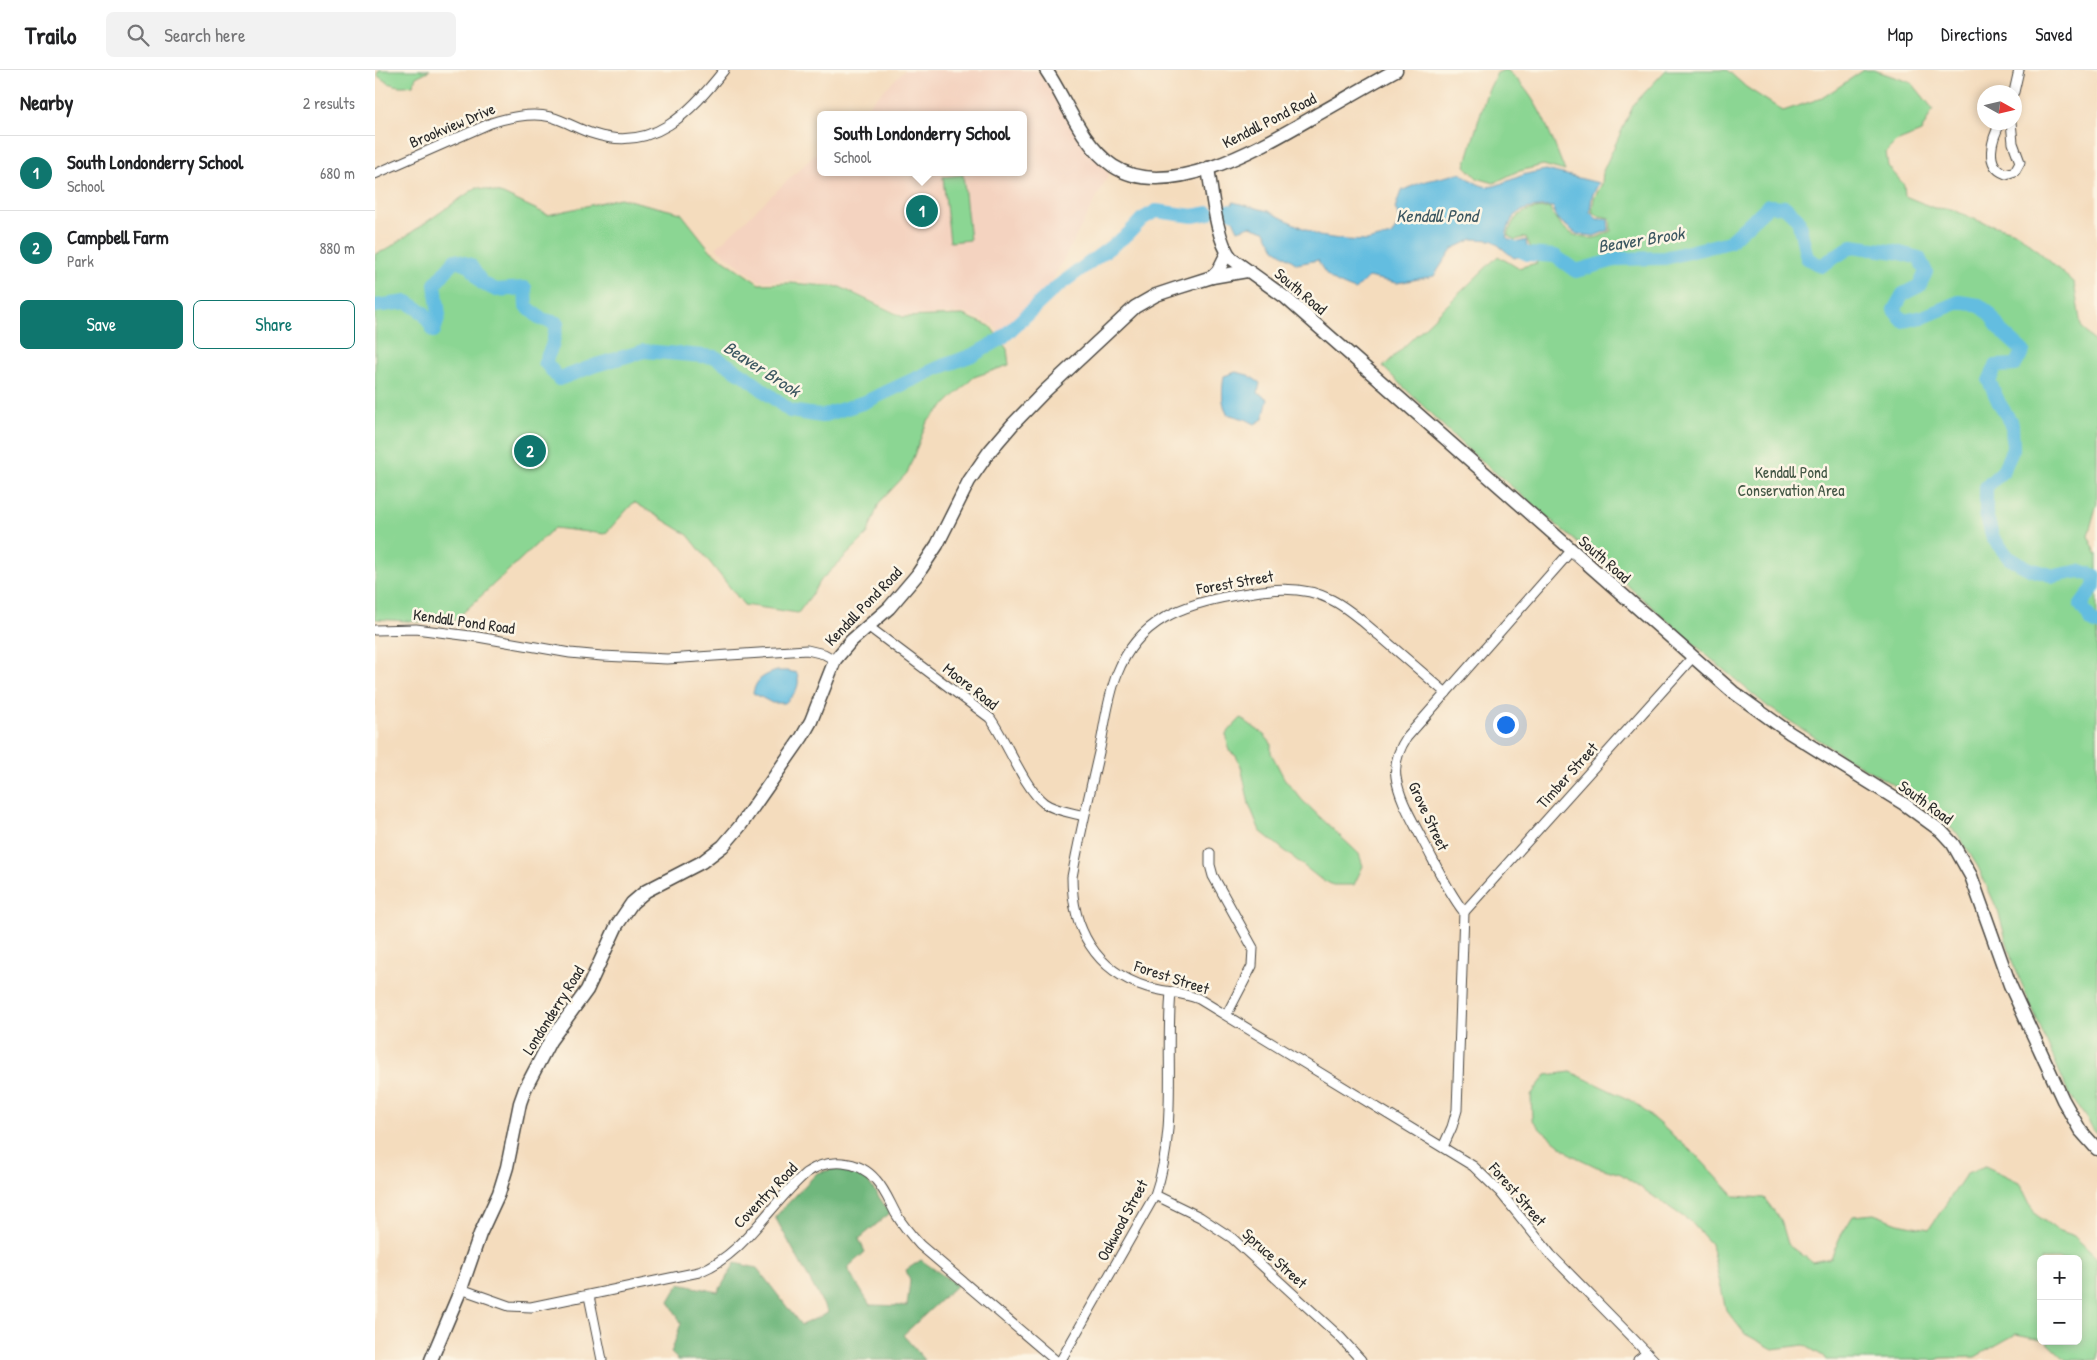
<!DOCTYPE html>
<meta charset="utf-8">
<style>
body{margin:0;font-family:"Patrick Hand",sans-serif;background:#f2f2f2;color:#202124}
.controls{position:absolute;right:15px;bottom:15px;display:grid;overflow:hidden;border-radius:8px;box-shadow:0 2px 8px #0003}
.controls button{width:45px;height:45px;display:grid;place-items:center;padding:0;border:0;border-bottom:1px solid #e0e0e0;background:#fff;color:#202124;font:25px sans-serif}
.compass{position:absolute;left:1602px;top:15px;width:45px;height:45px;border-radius:50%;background:#fff;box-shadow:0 2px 8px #0003;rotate:98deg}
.you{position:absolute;left:1130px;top:654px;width:18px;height:18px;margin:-12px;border:4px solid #fff;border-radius:50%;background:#1a73e8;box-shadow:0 0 0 8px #1a73e833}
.badge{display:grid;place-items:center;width:32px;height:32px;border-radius:50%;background:#0f766e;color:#fff;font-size:16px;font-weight:700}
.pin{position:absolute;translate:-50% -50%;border:2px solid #fff;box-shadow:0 1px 5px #0006}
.popup{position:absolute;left:442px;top:41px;width:210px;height:65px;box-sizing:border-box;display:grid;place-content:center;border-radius:8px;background:#fff;filter:drop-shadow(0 1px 4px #0005);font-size:16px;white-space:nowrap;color:#757577}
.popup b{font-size:19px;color:#202124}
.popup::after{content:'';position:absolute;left:50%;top:100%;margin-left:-10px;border:10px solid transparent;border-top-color:#fff}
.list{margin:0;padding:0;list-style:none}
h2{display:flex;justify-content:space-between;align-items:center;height:65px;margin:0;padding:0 20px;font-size:21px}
h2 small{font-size:16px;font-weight:400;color:#757577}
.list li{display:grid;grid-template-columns:32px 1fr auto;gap:15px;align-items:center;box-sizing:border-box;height:75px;padding:0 20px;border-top:1px solid #e0e0e0}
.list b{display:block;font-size:19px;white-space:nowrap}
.list p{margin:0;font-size:16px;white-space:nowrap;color:#757577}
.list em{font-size:16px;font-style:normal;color:#757577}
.actions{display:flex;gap:10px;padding:15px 20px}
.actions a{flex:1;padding:11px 0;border:1px solid #0f766e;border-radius:8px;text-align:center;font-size:18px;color:#0f766e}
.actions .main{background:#0f766e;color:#fff}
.icon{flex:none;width:28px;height:28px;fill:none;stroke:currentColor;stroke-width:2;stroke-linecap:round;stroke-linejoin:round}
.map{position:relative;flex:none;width:1722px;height:1290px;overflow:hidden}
header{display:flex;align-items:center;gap:30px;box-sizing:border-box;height:70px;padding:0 25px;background:#fff;border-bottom:1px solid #e0e0e0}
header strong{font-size:24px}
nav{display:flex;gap:28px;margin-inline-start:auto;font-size:18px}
.search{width:350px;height:45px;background:#f2f2f2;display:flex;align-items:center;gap:12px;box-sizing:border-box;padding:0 18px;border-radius:8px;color:#757577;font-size:19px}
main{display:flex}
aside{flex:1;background:#fff}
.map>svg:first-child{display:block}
.built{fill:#f4d3c0}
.green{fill:#8bd693;stroke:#5b805f}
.forest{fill:#70b77d;stroke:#4e7154}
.water{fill:#63bde0;stroke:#477486}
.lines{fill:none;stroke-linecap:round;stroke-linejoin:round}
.river{stroke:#63bde0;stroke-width:14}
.street-casing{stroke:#494641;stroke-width:11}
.secondary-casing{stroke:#494641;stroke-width:15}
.street{stroke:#fff;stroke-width:9}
.secondary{stroke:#fff;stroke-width:12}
.labels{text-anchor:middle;stroke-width:5;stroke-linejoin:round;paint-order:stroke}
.street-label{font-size:16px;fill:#2b2b2b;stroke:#fcf5e5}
.park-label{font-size:16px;fill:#435645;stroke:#fcf5e5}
.water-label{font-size:18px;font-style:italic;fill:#3c5761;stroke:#fcf5e5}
</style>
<header>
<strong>Trailo</strong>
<div class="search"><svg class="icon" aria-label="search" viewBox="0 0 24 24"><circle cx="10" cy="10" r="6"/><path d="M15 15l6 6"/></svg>Search here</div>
<nav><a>Map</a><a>Directions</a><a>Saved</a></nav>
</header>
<main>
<aside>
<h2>Nearby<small>2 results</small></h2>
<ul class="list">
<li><span class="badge">1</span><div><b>South Londonderry School</b><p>School</p></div><em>680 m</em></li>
<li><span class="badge">2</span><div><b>Campbell Farm</b><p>Park</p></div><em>880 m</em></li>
</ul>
<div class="actions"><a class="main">Save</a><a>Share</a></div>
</aside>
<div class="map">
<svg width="1722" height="1290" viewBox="0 0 1722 1290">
<rect width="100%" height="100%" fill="#fcf5e5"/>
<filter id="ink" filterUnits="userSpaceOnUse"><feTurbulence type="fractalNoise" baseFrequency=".02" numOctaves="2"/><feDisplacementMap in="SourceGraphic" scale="10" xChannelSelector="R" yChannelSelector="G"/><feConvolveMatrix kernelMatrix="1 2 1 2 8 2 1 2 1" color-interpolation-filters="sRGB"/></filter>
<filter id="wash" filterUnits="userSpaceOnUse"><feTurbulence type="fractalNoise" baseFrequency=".0096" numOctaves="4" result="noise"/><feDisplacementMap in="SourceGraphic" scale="20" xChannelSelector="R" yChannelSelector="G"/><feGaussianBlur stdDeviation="1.12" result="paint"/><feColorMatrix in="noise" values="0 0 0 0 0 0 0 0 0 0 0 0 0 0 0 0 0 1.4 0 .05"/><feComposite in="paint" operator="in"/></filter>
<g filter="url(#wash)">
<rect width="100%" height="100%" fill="#f4dcbd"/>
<polygon class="built" points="530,0 661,0 677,20 700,61 734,104 676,213 625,262 617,254 590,243 529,245 466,216 415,210 385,211 341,178 446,79 446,102 648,102 648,45 483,45"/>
<g class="green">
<path d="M4,0h51l-14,7 -3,8c-16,3 -24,0 -36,-10z"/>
<path d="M1129,0h3c32,27 43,64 58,101l-22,-6 -27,7 -22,11 -17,-5 -12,-12 21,-71 11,-22z"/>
<path d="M1291,0h61l19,17 37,24 39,-13 42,-28h10l38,13 21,26 -12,23 -25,10 -10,10 2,14 16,19 1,11 29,12 17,1 28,12 39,12 56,50 7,43 16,19v158l-9,33 9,19v579l-29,-42 -56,-131 -14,-50 -20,-44 -21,-34 -53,-42 -62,-36 -75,-49 -49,-41 -99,-87 -155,-132 -81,-79 115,-111 20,12 19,-5 -11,-26 -11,3 -7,-4c5,-24 20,-28 42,-28 7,17 23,32 43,30 6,0 13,-5 18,-7l-1,-13 -11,-2 -7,-4 2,-14 8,-14 1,-13 31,-67z"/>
<polygon points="588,105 595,170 575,172 568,107"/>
<polygon points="102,117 128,124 173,145 245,128 306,143 336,181 384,214 415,213 465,217 528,247 588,245 615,256 632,279 634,295 599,307 552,352 532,403 504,433 492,465 443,513 438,523 423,543 369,535 313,465 259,432 230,464 179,458 76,554 0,549 0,184 11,180"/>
<polygon points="866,648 888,664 896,673 896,683 909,708 927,730 984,784 988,796 979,815 958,815 944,808 885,761 874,734 866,696 861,686 854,681 851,664"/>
<polygon points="1196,1002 1259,1032 1323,1087 1359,1126 1389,1128 1406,1150 1413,1174 1437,1192 1456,1188 1465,1167 1478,1146 1499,1144 1523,1153 1554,1159 1592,1103 1610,1096 1644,1112 1660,1144 1682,1160 1699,1166 1722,1188 1722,1290 1691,1290 1671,1271 1703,1271 1703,1189 1666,1189 1666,1269 1641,1264 1600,1287 1566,1288 1561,1290 1451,1290 1448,1286 1429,1275 1398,1279 1370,1264 1351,1240 1336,1174 1316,1152 1246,1104 1222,1097 1197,1085 1166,1060 1157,1049 1156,1025 1171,1005"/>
</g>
<polygon class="forest" points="463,1098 488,1104 515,1143 484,1169 490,1182 472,1198 495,1235 532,1236 535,1211 531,1200 546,1190 582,1215 528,1265 550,1290 303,1290 296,1283 306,1253 294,1231 304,1214 343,1222 360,1193 382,1198 426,1255 453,1243 400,1147 442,1103"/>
<g class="water">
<path d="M1171,100l53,13 -7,13 -2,16 7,7h11l1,11 -15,6 -17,-2 -20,-15 -4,-12c-26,-1 -42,2 -47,30l9,6 11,-3 2,14 -14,4 -22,-18 -19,-1 -21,10 -18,27 -37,7 -29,-6 -13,13c-20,-8 -28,-10 -37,-30l-21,4 -22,-15 -10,-18 -15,-5 -12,4 -9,-19 4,-9 35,9 51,25 27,4 21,1 24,-6 10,-13 -6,-14 6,-17 21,-9 39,-9c27,20 28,15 57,4 9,-4 19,-5 28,-7z"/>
<path d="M861,302l12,3 12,8 -2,10 10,6 -5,20 -8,5 -10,-5 -18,-5c-6,-13 -5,-24 -3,-38z"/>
<path d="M402,601h11l9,2c4,14 -2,21 -12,30h-13l-19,-10c3,-14 11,-18 24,-22z"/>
</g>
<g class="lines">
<g class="river">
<polyline points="848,141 854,141 871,147"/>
<polyline points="1137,177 1153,184 1180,186 1201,201 1243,189 1290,188 1354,172 1393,136 1410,137 1423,149 1432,188 1446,196 1477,176 1521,182 1544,188 1551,202 1544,216 1528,224 1519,240 1528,251 1548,247 1584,232 1604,235 1614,243 1626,261 1648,281 1640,295 1621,296 1614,311 1624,333 1637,354 1638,379 1628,401 1611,417 1611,444 1618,468 1634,488 1655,499 1679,506 1705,501 1720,506 1719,517 1706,535 1717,551 1722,554"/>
<polyline points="0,236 32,232 49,243 59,261 64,245 60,214 80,190 95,195 107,213 121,220 150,218 151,236 166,249 182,253 177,276 170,292 184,309 221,295 269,281 340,287 370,306 415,341 447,346 490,332 563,298 600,284 626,269 679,219 753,164 767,149 781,141 818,146 834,143"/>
</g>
</g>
</g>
<g filter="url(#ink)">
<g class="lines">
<g class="street-casing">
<g id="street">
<polyline points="1639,22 1644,0"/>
<path d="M1626,52c-9,16 -18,44 5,52l9,-3 5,-9 -7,-19 -2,-21"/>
<path d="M0,104l116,-51c19,-6 40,-11 60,-6 15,4 28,13 43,17 59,19 97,-22 130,-64"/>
<path d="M494,557l121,91c16,22 35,71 54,85 11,8 27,9 40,13"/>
<polyline points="0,560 41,559 103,567 195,583 227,586 292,589 432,580 449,584 460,590"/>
<path d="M1071,623c-22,-19 -44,-38 -66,-57 -15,-12 -30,-27 -48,-36 -31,-16 -64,-11 -96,-5 -53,9 -98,25 -119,79 -9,23 -12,49 -17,74 -10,43 -20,86 -28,129 0,51 23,94 75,110 17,5 35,5 52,12l274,167 27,26 51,63 103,105"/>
<polyline points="835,783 835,795 838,806 878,878 877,896 852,944"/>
<polyline points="1089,842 1317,588"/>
<path d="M1068,1077l9,-20 5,-17 7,-198c-17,-22 -28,-47 -41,-71 -10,-20 -24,-42 -27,-64 -2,-15 3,-28 11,-40l164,-186"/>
<polyline points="780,1125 825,1147 857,1168 965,1267 986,1290"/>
<path d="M86,1219l48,17 22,1 168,-35c46,-18 70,-67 107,-99 22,-15 52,-14 70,7 9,10 14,23 20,34 7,12 15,21 24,31l135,115"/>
<polyline points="214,1226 227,1290"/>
<path d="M686,1290l94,-165c23,-66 10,-135 16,-203"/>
<polyline points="1263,1290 1272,1283"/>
</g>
</g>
<g class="secondary-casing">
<g id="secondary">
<path d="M671,0c21,31 35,74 67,96 57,38 156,-24 207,-53 25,-14 50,-29 76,-43"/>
<path d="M833,98c4,24 8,73 24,91l54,39 447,394 57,41 114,71 37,27 12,13 18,32 39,109 53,115 17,30 17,19"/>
<polyline points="837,207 843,201 852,183"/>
<polyline points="56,1290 86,1219 105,1164 124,1123 132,1097 145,1033 150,1019 175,971 212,920 242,855 257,833 271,821 327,792 348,776 365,756 427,667 436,651 460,590 476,571 514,538 542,505 562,475 594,411 614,382 638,354 669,322 760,237 781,225 802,218 837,207 872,201"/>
</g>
</g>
<use href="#street" class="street"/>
<use href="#secondary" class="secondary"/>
</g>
</g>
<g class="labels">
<g class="street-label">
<text transform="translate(894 50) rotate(-27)" y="6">Kendall Pond Road</text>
<text transform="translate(77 55) rotate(-23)" y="6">Brookview Drive</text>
<text transform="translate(926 221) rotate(40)" y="6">South Road</text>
<text transform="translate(1230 489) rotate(41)" y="6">South Road</text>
<text transform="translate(860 512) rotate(-10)" y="6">Forest Street</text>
<text transform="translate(488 536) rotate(-46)" y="6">Kendall Pond Road</text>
<text transform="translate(89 551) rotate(8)" y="6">Kendall Pond Road</text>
<text transform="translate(596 616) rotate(38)" y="6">Moore Road</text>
<text transform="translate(1192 705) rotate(-48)" y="6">Timber Street</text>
<text transform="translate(1551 732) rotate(36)" y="6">South Road</text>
<text transform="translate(1054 746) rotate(65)" y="6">Grove Street</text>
<text transform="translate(797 907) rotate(18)" y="6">Forest Street</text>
<text transform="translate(178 940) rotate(-58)" y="6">Londonderry Road</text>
<text transform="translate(1143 1124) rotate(49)" y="6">Forest Street</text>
<text transform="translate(390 1125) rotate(-46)" y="6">Coventry Road</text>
<text transform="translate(747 1150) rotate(-62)" y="6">Oakwood Street</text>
<text transform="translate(900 1188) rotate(42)" y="6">Spruce Street</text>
</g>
<g class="park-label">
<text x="1416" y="408">Kendall Pond<tspan x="1416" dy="18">Conservation Area</tspan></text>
</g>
<g class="water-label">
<text x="1062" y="152">Kendall Pond</text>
<text transform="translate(1266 170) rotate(-9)" y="6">Beaver Brook</text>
<text transform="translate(387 299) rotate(33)" y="6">Beaver Brook</text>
</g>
</g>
</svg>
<div class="controls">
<button>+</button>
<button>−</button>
</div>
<svg class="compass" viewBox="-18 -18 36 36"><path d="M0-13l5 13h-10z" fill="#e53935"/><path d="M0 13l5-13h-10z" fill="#757577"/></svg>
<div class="you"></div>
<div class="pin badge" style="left:547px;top:141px">1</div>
<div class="popup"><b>South Londonderry School</b>School</div>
<div class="pin badge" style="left:155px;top:381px">2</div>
</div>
</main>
